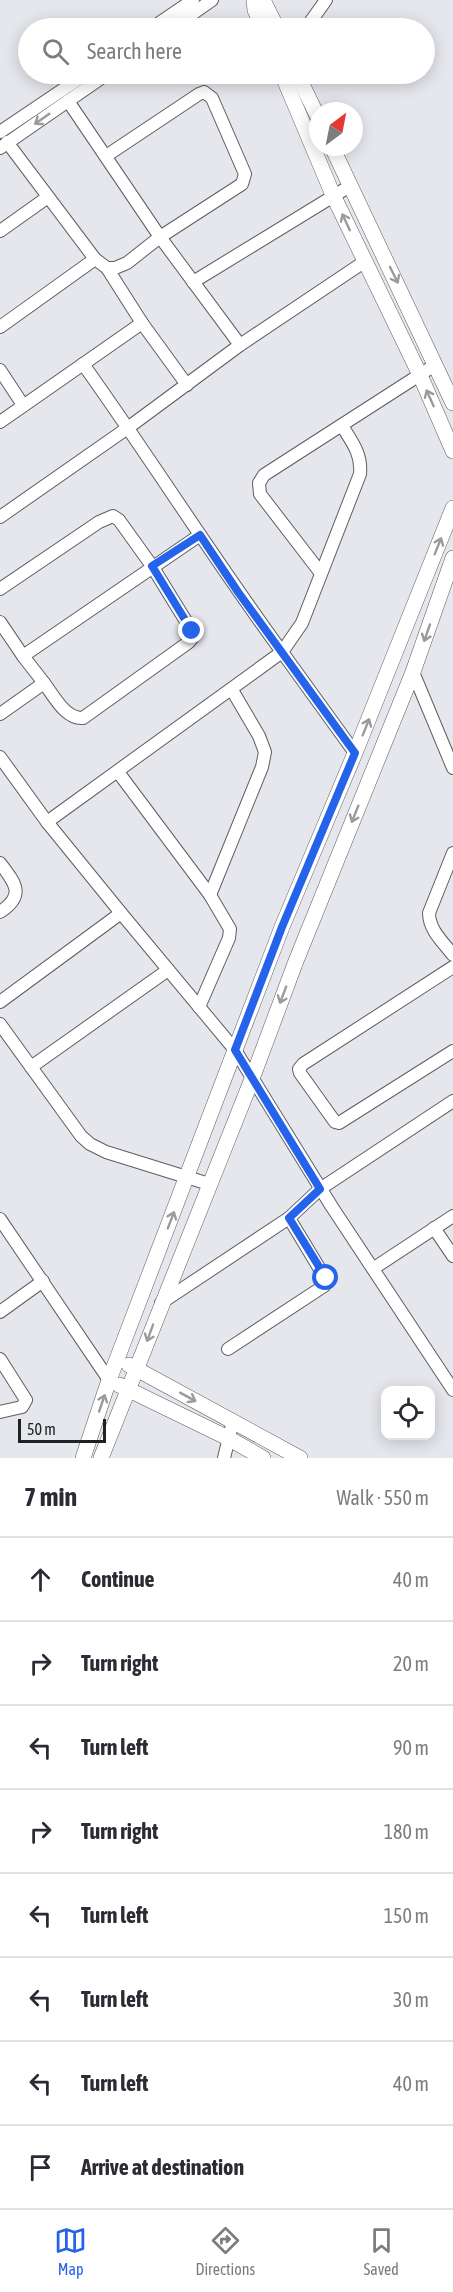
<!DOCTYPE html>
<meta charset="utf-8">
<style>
body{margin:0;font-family:"Asap Condensed",sans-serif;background:#f2f2f3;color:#2b2b33}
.controls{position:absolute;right:18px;bottom:18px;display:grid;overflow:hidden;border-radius:12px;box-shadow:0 3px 15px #0003}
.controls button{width:54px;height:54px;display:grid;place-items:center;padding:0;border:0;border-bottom:2px solid #e1e1e2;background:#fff;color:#2b2b33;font:30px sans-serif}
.compass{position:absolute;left:309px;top:102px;width:54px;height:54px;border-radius:50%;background:#fff;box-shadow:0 3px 15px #0003;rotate:32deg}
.scale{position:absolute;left:18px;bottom:15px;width:88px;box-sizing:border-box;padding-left:6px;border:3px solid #202123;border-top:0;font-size:16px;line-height:21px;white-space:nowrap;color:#202123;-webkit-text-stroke:4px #e6e7ed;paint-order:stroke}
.stop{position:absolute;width:18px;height:18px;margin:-14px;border:4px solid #2563eb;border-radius:50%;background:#fff}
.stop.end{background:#2563eb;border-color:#fff;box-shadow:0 2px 6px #0008}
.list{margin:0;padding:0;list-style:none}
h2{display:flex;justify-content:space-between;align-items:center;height:78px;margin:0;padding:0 24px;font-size:26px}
h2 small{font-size:20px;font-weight:400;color:#7c7c81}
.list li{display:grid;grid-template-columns:39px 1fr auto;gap:18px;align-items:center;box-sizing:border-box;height:84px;padding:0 24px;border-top:2px solid #e1e1e2}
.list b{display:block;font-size:22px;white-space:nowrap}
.list em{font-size:20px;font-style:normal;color:#7c7c81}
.icon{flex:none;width:33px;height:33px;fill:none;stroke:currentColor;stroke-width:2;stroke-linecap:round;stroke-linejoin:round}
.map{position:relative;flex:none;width:453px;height:1458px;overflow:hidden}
.search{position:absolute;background:#fff;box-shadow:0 3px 15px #0003;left:18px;right:18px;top:18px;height:66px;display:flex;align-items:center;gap:15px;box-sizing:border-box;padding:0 21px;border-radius:33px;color:#7c7c81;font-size:22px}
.sheet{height:750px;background:#fff}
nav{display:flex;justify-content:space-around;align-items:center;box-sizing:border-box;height:84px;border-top:2px solid #e1e1e2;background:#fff;font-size:16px;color:#7c7c81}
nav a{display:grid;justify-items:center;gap:3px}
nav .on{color:#2563eb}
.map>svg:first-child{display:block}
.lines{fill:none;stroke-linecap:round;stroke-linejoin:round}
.minor-casing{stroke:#5d5d63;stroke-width:14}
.tertiary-casing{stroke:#5d5d63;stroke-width:16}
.minor{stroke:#fff;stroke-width:12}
.tertiary{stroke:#fff;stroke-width:15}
.oneway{stroke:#9b9b9c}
.route{stroke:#2563eb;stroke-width:8}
</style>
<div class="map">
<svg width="453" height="1458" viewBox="0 0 453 1458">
<rect width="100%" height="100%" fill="#e6e7ed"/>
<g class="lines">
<g class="minor-casing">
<g id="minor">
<polyline points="152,28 193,0"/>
<polyline points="172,28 212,0"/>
<polyline points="306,28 326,0"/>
<polyline points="68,101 160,237 240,345"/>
<polyline points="0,132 86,74"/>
<polyline points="7,142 95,259"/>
<polyline points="0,148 107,74"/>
<polyline points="0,231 48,197"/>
<polyline points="107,268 142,323 187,385"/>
<polyline points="193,282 350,186"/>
<polyline points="0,327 95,259 107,268 115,268 127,263 160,237 242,184 245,174 212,98 204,92 199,94 106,156"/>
<path d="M83,364c68,95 130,194 199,288l20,-29 58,-149c2,-20 -8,-32 -18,-48"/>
<polyline points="0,370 23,405"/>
<polyline points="0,422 142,323"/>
<polyline points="0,517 129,427 240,345 364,262"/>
<polyline points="320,572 260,494 259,483 264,475 435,365"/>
<path d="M0,589l99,-67 14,-6 6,4 33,46 40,65 1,6 -4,5 -106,76c-18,1 -29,-22 -39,-35"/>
<polyline points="0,622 23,656"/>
<polyline points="413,672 453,768"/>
<polyline points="0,714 44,683 23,656 200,535"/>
<polyline points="0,757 47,822 121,913 235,1050 332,1207 453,1390"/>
<polyline points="118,772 210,895 230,929 229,938 199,1007"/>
<polyline points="47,822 282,652 355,753"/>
<path d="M453,853l-24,60c0,17 14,29 24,42"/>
<path d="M0,863c15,20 26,32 0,49"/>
<polyline points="210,895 262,767 265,752 259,736 232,690"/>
<polyline points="453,967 303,1064 299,1069 300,1073 335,1122 339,1123 453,1051"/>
<polyline points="0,1002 121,913"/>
<polyline points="0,1024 81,1136 90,1144 106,1152 209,1184"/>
<polyline points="31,1067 168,970"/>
<polyline points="0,1219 109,1380"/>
<polyline points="434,1228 453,1256"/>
<polyline points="374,1268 453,1216"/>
<polyline points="161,1303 289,1218 320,1189 453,1101"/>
<polyline points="0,1312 43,1281"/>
<polyline points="228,1349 324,1286 324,1276 289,1218"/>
<polyline points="0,1359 26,1400 22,1407 0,1412"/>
<polyline points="224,1458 233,1421"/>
</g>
</g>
<g class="tertiary-casing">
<g id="tertiary">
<polyline points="254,0 255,10 263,28"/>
<polyline points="263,0 277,28"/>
<polyline points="282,74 333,195 420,375 453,451"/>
<polyline points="297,74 318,117"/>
<polyline points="332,147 453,403"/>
<polyline points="129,1365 300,1458"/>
<polyline points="119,1385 228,1438 263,1458"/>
<polyline points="83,1458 109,1380 282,927 355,753 453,508"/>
<polyline points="101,1458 252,1079 296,961 413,672 453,558"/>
</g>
</g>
<use href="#minor" class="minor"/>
<use href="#tertiary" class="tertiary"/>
</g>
<defs><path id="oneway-shaft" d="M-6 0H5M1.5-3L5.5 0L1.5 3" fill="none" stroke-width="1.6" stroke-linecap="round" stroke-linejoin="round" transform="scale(1.5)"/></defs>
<g class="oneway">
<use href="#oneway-shaft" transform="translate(42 119) rotate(145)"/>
<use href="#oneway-shaft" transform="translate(346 222) rotate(-115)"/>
<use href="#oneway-shaft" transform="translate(394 275) rotate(64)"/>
<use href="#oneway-shaft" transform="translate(430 398) rotate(-114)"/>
<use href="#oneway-shaft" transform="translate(438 546) rotate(-68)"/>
<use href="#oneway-shaft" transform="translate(427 633) rotate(109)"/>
<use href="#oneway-shaft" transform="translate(366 727) rotate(-68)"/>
<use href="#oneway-shaft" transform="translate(355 814) rotate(112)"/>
<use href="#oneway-shaft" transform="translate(283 995) rotate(111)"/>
<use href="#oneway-shaft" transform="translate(171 1220) rotate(-69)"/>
<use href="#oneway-shaft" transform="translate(150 1333) rotate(110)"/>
<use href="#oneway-shaft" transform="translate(188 1397) rotate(29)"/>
<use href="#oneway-shaft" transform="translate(102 1403) rotate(-71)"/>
</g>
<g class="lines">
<polyline class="route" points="192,631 152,566 200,535 238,592 355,753 282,927 235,1050 320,1189 289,1218 326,1278"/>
</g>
</svg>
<div class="controls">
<button><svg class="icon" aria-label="locate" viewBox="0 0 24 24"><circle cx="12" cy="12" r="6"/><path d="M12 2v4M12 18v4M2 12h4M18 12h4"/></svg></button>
</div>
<svg class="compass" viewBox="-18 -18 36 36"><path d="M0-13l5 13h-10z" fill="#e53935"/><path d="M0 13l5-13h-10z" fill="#7c7c81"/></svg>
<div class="scale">50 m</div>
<div class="stop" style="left:326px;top:1278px"></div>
<div class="stop end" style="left:192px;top:631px"></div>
<div class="search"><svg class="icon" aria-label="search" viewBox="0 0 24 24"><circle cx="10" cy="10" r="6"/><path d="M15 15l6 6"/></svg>Search here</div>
</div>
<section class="sheet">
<h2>7 min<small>Walk · 550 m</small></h2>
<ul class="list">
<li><svg class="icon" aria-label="ahead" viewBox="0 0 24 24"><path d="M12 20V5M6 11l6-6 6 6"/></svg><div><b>Continue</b></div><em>40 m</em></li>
<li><svg class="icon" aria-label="right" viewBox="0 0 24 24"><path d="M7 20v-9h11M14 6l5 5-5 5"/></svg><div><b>Turn right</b></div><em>20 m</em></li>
<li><svg class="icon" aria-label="left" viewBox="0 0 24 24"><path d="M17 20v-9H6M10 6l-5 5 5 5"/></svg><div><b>Turn left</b></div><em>90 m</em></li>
<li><svg class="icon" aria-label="right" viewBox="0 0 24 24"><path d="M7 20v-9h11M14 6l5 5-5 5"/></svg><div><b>Turn right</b></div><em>180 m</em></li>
<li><svg class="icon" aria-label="left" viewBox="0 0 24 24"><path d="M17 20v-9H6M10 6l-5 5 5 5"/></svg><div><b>Turn left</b></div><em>150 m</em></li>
<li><svg class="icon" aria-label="left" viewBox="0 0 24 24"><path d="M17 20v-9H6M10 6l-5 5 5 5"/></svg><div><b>Turn left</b></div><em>30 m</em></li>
<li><svg class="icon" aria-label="left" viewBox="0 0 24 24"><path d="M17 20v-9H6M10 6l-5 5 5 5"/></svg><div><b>Turn left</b></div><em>40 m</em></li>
<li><svg class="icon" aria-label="arrive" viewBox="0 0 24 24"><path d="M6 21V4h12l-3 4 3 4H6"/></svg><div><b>Arrive at destination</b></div></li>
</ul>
</section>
<nav>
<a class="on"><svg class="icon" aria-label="map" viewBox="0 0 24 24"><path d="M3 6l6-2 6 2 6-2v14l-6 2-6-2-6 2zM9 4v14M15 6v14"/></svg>Map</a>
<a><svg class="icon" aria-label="directions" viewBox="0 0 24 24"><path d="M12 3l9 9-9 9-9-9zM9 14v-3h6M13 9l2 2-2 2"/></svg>Directions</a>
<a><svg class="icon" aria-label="saved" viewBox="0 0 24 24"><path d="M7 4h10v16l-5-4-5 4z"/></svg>Saved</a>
</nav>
